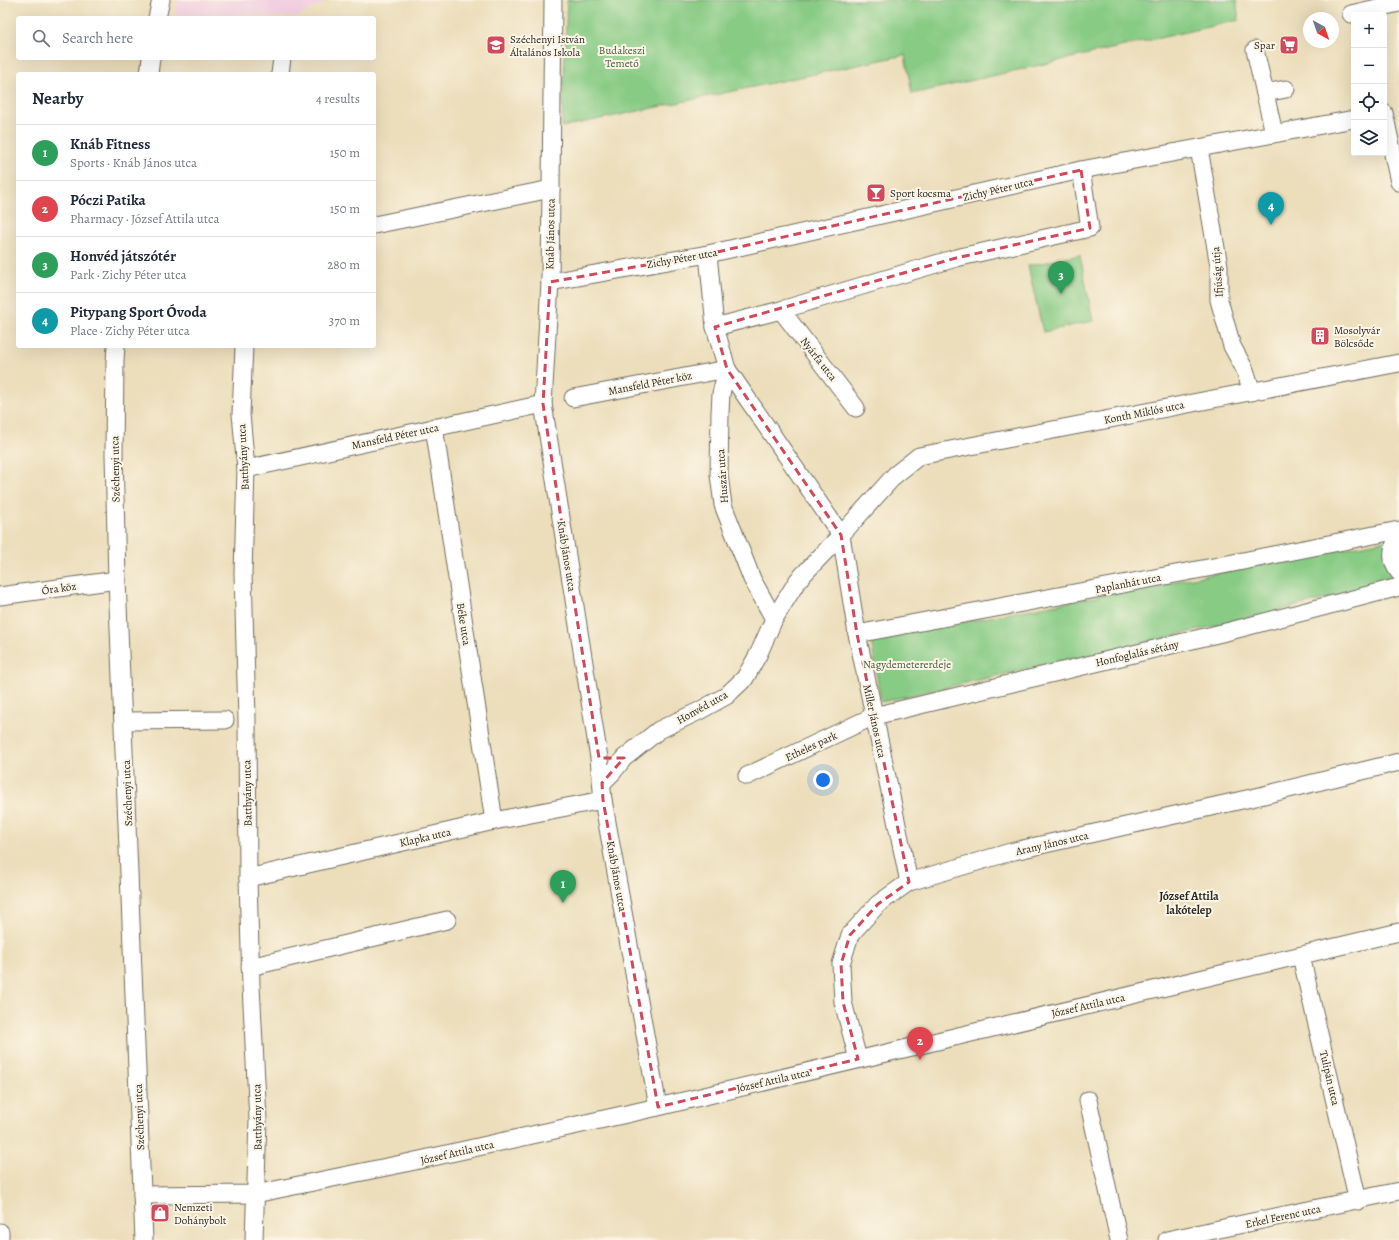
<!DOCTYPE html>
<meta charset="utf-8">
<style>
body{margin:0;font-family:Alegreya,serif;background:#f2f2f3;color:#1f2937}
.controls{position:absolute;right:12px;top:12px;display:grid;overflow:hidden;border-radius:4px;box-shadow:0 4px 16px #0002}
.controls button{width:36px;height:36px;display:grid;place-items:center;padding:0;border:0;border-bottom:1px solid #e0e1e3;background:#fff;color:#1f2937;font:20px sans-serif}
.compass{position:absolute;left:1303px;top:12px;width:36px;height:36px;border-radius:50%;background:#fff;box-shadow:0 4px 16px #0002;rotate:140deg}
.you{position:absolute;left:823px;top:780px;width:14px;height:14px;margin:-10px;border:3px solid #fff;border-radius:50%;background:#1a73e8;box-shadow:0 0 0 6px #1a73e833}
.badge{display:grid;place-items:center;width:26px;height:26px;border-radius:50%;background:#d1495b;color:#fff;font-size:13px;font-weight:700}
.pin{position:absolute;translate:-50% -33px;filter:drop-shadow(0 1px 2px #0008)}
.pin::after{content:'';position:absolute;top:21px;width:14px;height:12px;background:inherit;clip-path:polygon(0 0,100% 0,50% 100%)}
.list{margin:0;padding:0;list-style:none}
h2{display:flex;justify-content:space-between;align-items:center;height:52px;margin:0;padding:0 16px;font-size:17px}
h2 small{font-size:13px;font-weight:400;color:#747a83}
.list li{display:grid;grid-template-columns:26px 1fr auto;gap:12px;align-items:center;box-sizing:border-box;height:56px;padding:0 16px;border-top:1px solid #e0e1e3}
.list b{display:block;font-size:15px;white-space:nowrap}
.list p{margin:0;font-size:13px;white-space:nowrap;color:#747a83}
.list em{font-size:13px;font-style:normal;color:#747a83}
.icon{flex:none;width:22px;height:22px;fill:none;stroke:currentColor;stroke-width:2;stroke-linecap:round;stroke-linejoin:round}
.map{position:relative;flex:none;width:1399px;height:1240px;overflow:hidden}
.search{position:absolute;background:#fff;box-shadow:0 4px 16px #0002;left:16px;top:16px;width:360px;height:44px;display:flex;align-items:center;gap:10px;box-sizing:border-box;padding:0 14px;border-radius:4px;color:#747a83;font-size:15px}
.panel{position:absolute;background:#fff;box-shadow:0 4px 16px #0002;left:16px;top:72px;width:360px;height:276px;border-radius:4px}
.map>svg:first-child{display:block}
.built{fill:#f2cfe1}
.green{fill:#87cb84;stroke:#597b58}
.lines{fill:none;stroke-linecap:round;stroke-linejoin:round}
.minor-casing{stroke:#6f6a5d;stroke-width:19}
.minor{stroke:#fff;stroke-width:17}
.marked{fill:none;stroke:#d1495b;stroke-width:3;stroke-dasharray:8 5;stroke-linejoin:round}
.labels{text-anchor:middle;stroke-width:4;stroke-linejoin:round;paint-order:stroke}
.poi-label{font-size:11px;fill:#2b2b2b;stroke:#fcf5e5;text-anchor:start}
.park-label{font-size:11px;fill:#475b46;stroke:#fcf5e5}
.street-label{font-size:11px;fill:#2b2b2b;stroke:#fcf5e5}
.neighbourhood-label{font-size:12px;font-weight:bold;fill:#2b2b2b;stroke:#fcf5e5}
</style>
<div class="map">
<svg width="1399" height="1240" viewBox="0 0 1399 1240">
<rect width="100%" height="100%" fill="#fcf5e5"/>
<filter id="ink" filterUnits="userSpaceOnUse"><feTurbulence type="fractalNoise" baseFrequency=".025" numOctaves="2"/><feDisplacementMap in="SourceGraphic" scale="8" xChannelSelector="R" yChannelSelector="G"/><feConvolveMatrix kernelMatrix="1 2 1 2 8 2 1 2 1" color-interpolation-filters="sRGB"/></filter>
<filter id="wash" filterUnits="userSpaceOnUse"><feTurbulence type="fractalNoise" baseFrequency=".012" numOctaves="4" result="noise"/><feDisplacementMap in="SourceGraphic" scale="16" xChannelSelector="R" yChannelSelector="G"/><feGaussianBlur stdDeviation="0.9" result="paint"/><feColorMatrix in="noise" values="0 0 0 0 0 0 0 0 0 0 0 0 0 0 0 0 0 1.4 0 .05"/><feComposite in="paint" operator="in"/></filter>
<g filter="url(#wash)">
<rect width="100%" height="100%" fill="#ecdebb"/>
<polygon class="built" points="178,0 329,0 297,17 174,18"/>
<g class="green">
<polygon points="567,0 1236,0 1239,20 912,94 905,55 562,127"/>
<polygon points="1080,255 1093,321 1043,332 1028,266"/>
<polygon points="1394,539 1399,581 1161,639 881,702 871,640"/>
</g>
</g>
<g filter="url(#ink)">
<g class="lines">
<g class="minor-casing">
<g id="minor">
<polyline points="553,0 550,282 543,404 599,758 603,800 658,1107"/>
<polyline points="1351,14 1399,3"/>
<polyline points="157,18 161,0"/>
<polyline points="1255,50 1274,133"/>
<polyline points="149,74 151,58"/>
<polyline points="280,74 282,58"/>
<polyline points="1265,93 1286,89"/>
<polyline points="1384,113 1399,182"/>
<polyline points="1199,148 1219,266 1219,300 1232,346 1245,370 1252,392"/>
<polyline points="374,225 551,189"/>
<polyline points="708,254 715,327 727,369 841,535 857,634 909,882"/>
<polyline points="550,282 708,254 1081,170 1354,119"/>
<polyline points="781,310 856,408"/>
<polyline points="715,327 781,310 956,258 1090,228 1081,170"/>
<polyline points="116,346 115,361 114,453 117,580 144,1240"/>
<polyline points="244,346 241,414 246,469 243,573 247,719 248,878 251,986 258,1120 254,1240"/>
<polyline points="727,369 721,394 720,413 719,475 723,505 752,579 774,619"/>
<polyline points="573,398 727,369"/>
<polyline points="434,427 494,821"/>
<polyline points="246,469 543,404"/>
<path d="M1399,537c-8,10 -9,24 0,35"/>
<polyline points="0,596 117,580"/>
<polyline points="857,634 1218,566 1399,530"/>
<polyline points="124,721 225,720"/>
<polyline points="747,776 874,716 1230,631 1399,587"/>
<polyline points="602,783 613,772 624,758 659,730 699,711 726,696 745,678 759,653 774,619 798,580 841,535 895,475 919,456 1399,363"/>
<polyline points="248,878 494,821 603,800"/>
<polyline points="1301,956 1358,1201"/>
<polyline points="250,967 447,920"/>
<polyline points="858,1059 843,1002 841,964 850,935 878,904 909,882 1014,851 1260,796 1399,762"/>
<polyline points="1088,1100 1119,1240"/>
<polyline points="142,1195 255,1194 406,1163 658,1107 1399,932"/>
<polyline points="0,1232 0,1240"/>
<polyline points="1167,1240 1399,1191"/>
</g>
</g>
<use href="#minor" class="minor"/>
</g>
</g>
<path class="marked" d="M1081,170l9,58 -134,30 -241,69 12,42 114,166 16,99 52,248 -31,22 -28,31 -9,29 2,38 15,57 -200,48 -55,-307 -1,-17 22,-25h-25l-56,-354 7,-122 158,-28z"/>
<defs>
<g id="school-square" transform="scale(1)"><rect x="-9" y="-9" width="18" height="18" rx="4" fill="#d1495b" stroke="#fcf5e5"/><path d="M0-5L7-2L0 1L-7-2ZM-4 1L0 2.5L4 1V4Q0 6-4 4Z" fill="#fff"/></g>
<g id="supermarket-square" transform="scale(1)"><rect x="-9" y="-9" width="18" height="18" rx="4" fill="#d1495b" stroke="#fcf5e5"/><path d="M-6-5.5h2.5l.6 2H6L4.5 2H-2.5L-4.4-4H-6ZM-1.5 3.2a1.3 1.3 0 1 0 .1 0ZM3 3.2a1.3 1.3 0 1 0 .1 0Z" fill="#fff"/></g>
<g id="bar-square" transform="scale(1)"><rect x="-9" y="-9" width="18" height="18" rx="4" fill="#d1495b" stroke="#fcf5e5"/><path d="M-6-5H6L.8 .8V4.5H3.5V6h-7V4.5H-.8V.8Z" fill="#fff"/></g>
<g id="building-square" transform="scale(1)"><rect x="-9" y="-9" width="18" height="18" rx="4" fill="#d1495b" stroke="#fcf5e5"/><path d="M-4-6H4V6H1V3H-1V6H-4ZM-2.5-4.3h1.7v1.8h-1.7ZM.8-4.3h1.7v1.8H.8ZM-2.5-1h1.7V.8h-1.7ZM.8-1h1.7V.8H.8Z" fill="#fff"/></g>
<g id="shop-square" transform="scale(1)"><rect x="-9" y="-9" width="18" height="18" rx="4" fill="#d1495b" stroke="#fcf5e5"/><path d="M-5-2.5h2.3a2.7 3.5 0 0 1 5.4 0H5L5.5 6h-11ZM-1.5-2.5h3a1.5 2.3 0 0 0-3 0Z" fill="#fff"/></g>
</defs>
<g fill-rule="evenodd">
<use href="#school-square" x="496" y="45"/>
<use href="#supermarket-square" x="1289" y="45"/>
<use href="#bar-square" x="876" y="193"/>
<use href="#building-square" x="1320" y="336"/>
<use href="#shop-square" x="160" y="1213"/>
</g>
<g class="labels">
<g class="poi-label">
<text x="510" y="43">Széchenyi István<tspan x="510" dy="13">Általános Iskola</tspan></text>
<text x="1275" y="49" text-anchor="end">Spar</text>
<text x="890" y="197">Sport kocsma</text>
<text x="1334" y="334">Mosolyvár<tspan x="1334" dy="13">Bölcsőde</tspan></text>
<text x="174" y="1211">Nemzeti<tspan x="174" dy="13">Dohánybolt</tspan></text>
</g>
<g class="park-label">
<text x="622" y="54">Budakeszi<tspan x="622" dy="13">Temető</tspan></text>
<text x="907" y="668">Nagydemetererdeje</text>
</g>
<g class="street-label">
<text transform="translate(998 189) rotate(-13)" y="4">Zichy Péter utca</text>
<text transform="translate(550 234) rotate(-89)" y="4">Knáb János utca</text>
<text transform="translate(682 258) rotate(-10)" y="4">Zichy Péter utca</text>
<text transform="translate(1217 272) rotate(-94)" y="4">Ifjúság útja</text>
<text transform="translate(819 359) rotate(52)" y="4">Nyárfa utca</text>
<text transform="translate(650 383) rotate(-11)" y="4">Mansfeld Péter köz</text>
<text transform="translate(1144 412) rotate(-11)" y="4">Konth Miklós utca</text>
<text transform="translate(395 436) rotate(-12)" y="4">Mansfeld Péter utca</text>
<text transform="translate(243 457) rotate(-93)" y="4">Batthyány utca</text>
<text transform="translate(115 469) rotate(-91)" y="4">Széchenyi utca</text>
<text transform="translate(722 476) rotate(-94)" y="4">Huszár utca</text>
<text transform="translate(567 556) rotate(81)" y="4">Knáb János utca</text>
<text transform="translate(1128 583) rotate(-11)" y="4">Paplanhát utca</text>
<text transform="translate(59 588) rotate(-8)" y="4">Óra köz</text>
<text transform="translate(464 624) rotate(81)" y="4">Béke utca</text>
<text transform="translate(1137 653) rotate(-13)" y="4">Honfoglalás sétány</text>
<text transform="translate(702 707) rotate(-29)" y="4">Honvéd utca</text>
<text transform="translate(875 721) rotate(78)" y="4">Miller János utca</text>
<text transform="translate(811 746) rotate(-25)" y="4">Etheles park</text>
<text transform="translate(127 793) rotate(-92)" y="4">Széchenyi utca</text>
<text transform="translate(247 793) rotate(-91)" y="4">Batthyány utca</text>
<text transform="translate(425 837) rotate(-13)" y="4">Klapka utca</text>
<text transform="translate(1052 843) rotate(-13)" y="4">Arany János utca</text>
<text transform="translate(617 876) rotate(80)" y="4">Knáb János utca</text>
<text transform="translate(1088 1005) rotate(-13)" y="4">József Attila utca</text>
<text transform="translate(1330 1078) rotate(77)" y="4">Tulipán utca</text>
<text transform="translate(773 1080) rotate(-13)" y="4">József Attila utca</text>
<text transform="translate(139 1117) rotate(-92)" y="4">Széchenyi utca</text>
<text transform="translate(257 1117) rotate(-91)" y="4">Batthyány utca</text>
<text transform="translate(457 1152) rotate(-13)" y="4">József Attila utca</text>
<text transform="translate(1283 1216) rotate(-12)" y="4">Erkel Ferenc utca</text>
</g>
<g class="neighbourhood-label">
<text x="1189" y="900">József Attila<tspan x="1189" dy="14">lakótelep</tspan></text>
</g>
</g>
</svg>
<div class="controls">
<button>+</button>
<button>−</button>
<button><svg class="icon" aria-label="locate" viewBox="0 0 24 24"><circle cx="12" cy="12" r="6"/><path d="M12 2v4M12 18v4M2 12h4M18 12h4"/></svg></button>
<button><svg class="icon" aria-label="layers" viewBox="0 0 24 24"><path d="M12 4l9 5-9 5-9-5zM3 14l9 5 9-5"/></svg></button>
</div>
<svg class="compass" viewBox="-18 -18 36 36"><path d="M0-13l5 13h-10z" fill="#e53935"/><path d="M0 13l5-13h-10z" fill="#747a83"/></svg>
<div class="you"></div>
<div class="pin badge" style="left:563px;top:903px;background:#2e9e5b">1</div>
<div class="pin badge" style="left:920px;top:1060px;background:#e0444e">2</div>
<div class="pin badge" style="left:1061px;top:294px;background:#2e9e5b">3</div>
<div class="pin badge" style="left:1271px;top:225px;background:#0f9aa8">4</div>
<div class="search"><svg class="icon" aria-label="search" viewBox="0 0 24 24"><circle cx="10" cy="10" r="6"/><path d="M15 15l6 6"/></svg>Search here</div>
<section class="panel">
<h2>Nearby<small>4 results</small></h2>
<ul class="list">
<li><span class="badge" style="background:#2e9e5b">1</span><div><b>Knáb Fitness</b><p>Sports · Knáb János utca</p></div><em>150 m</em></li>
<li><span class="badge" style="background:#e0444e">2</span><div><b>Póczi Patika</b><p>Pharmacy · József Attila utca</p></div><em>150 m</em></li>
<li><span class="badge" style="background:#2e9e5b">3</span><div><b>Honvéd játszótér</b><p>Park · Zichy Péter utca</p></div><em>280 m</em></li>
<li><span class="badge" style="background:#0f9aa8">4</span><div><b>Pitypang Sport Óvoda</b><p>Place · Zichy Péter utca</p></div><em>370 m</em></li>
</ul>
</section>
</div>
